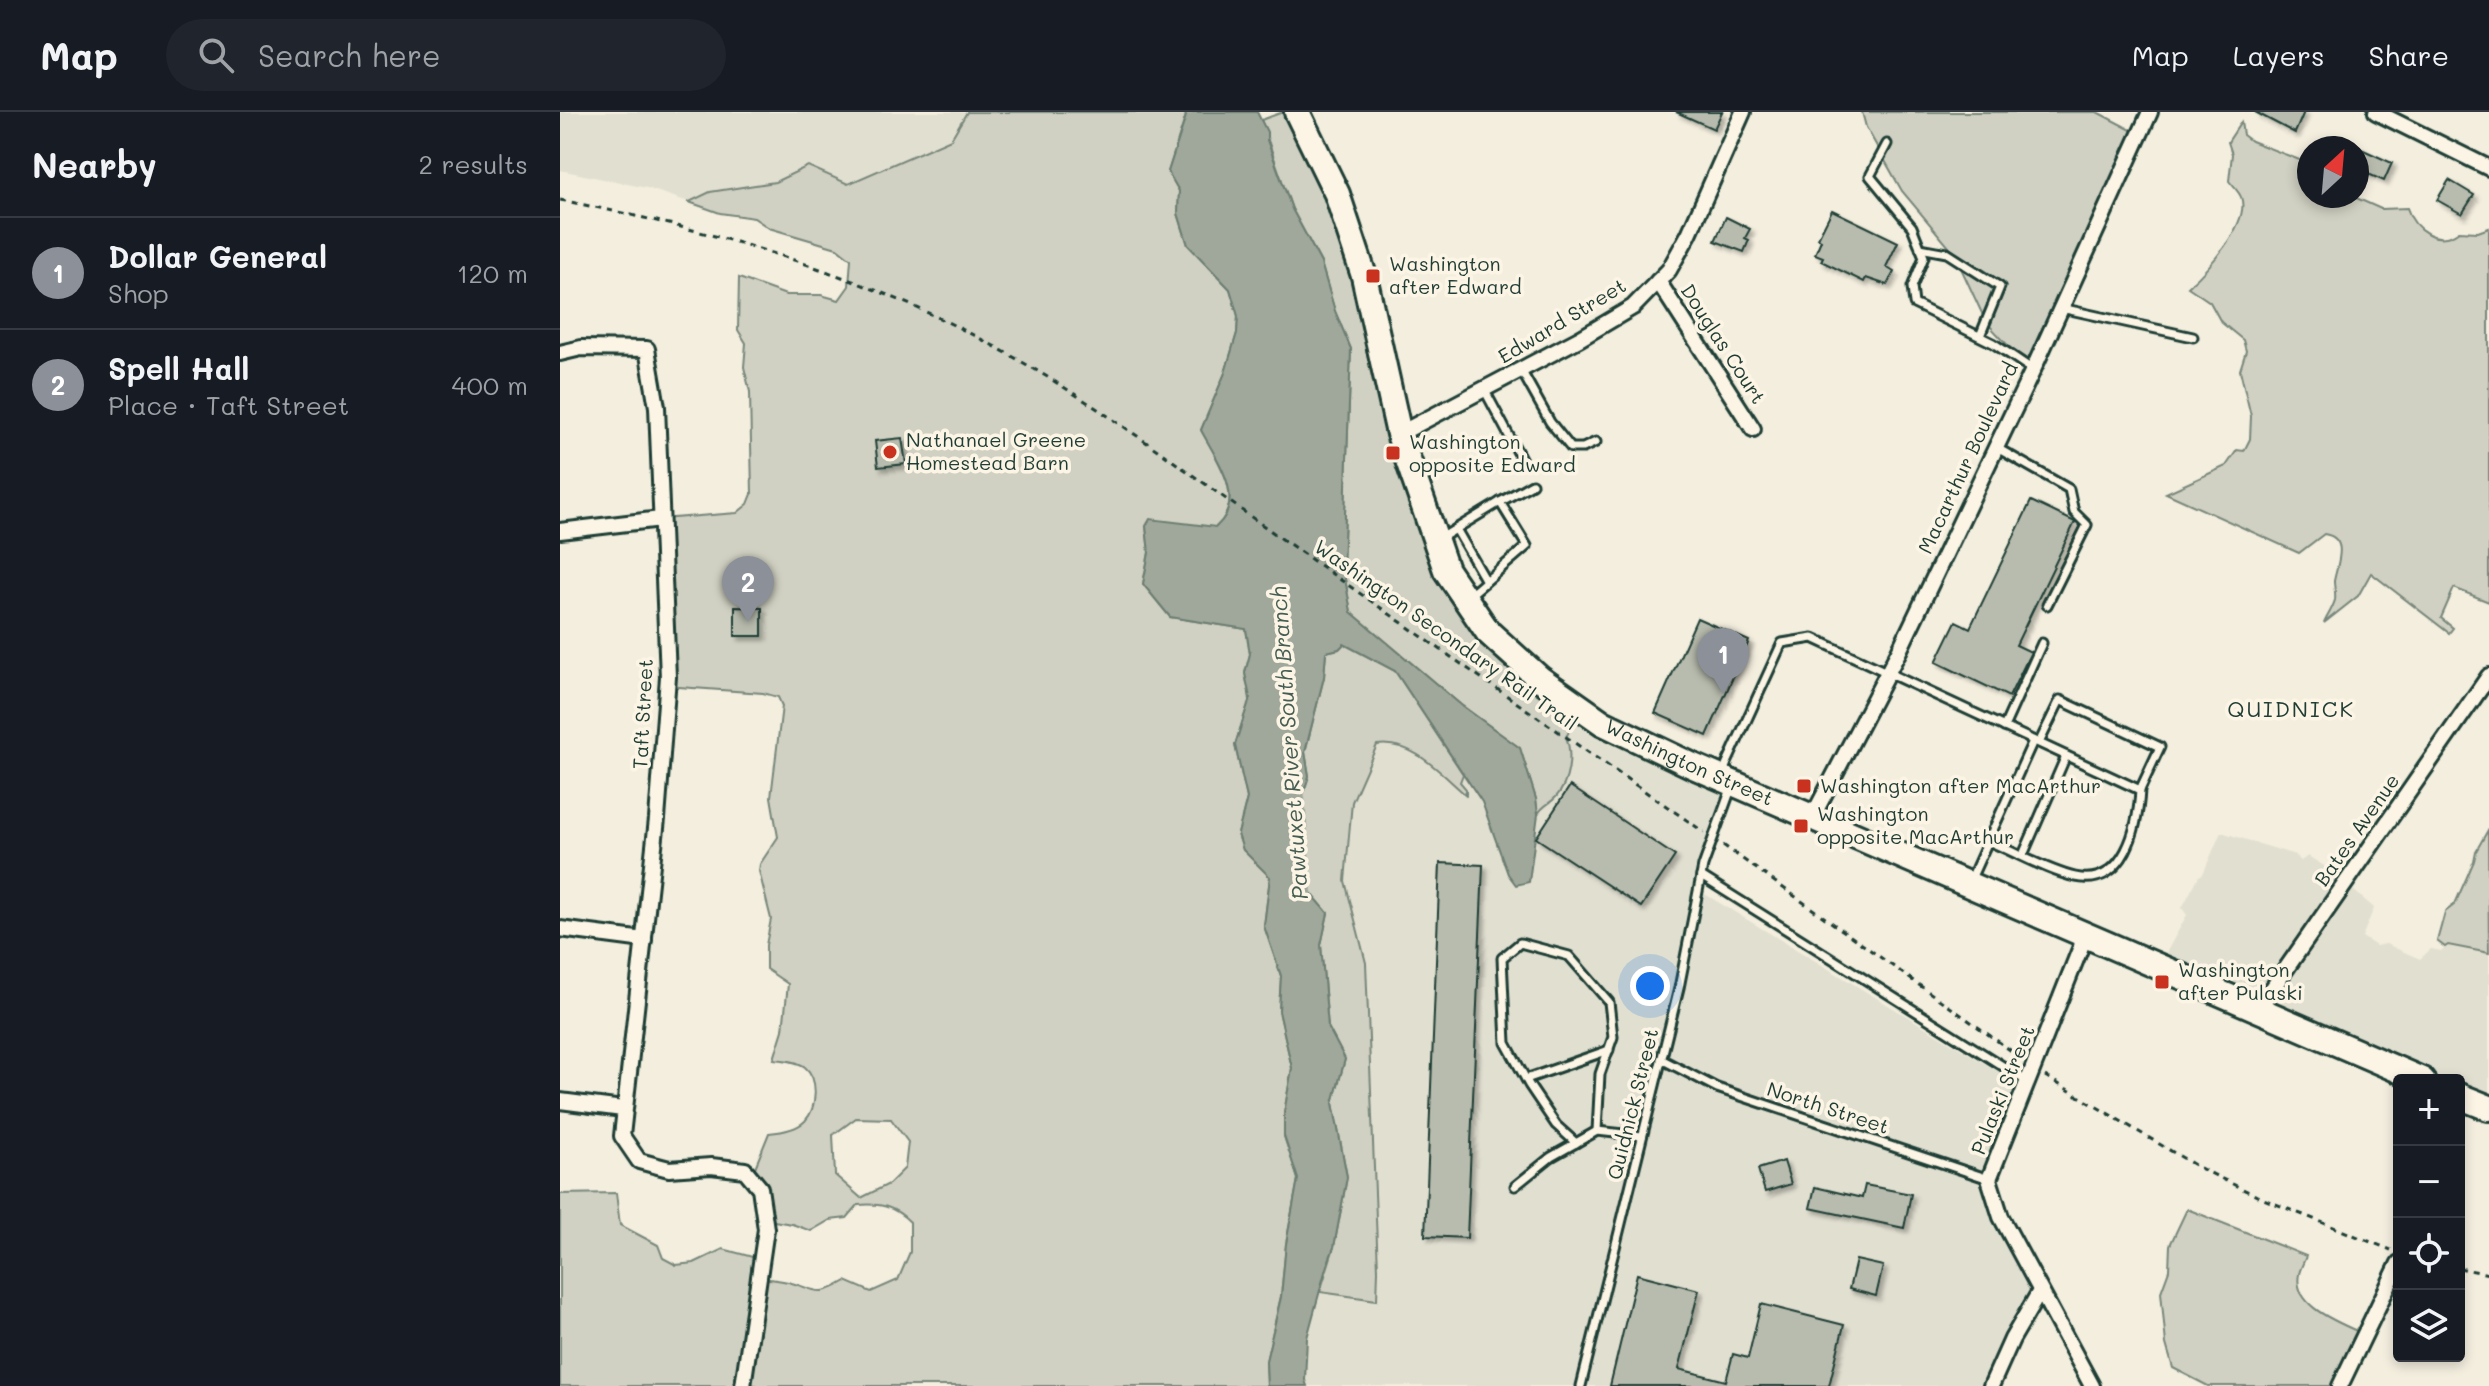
<!DOCTYPE html>
<meta charset="utf-8">
<style>
body{margin:0;font-family:Mali,sans-serif;background:#20242c;color:#f1f3f6}
.controls{position:absolute;right:24px;bottom:24px;display:grid;overflow:hidden;border-radius:8px;box-shadow:0 4px 12px #0003}
.controls button{width:72px;height:72px;display:grid;place-items:center;padding:0;border:0;border-bottom:2px solid #363941;background:#171b24;color:#f1f3f6;font:40px sans-serif}
.compass{position:absolute;left:1737px;top:24px;width:72px;height:72px;border-radius:50%;background:#171b24;box-shadow:0 4px 12px #0003;rotate:26deg}
.you{position:absolute;left:1090px;top:874px;width:28px;height:28px;margin:-20px;border:6px solid #fff;border-radius:50%;background:#1a73e8;box-shadow:0 0 0 12px #1a73e833}
.badge{display:grid;place-items:center;width:52px;height:52px;border-radius:50%;background:#8c9099;color:#fff;font-size:26px;font-weight:700}
.pin{position:absolute;translate:-50% -66px;filter:drop-shadow(0 2px 4px #0008)}
.pin::after{content:'';position:absolute;top:42px;width:28px;height:24px;background:inherit;clip-path:polygon(0 0,100% 0,50% 100%)}
.list{margin:0;padding:0;list-style:none}
h2{display:flex;justify-content:space-between;align-items:center;height:104px;margin:0;padding:0 32px;font-size:34px}
h2 small{font-size:26px;font-weight:400;color:#9ea1a6}
.list li{display:grid;grid-template-columns:52px 1fr auto;gap:24px;align-items:center;box-sizing:border-box;height:112px;padding:0 32px;border-top:2px solid #363941}
.list b{display:block;font-size:30px;white-space:nowrap}
.list p{margin:0;font-size:26px;white-space:nowrap;color:#9ea1a6}
.list em{font-size:26px;font-style:normal;color:#9ea1a6}
.icon{flex:none;width:44px;height:44px;fill:none;stroke:currentColor;stroke-width:2;stroke-linecap:round;stroke-linejoin:round}
.map{position:relative;flex:none;width:1929px;height:1274px;overflow:hidden}
header{display:flex;align-items:center;gap:48px;box-sizing:border-box;height:112px;padding:0 40px;background:#171b24;border-bottom:2px solid #363941}
header strong{font-size:38px}
nav{display:flex;gap:44px;margin-inline-start:auto;font-size:28px}
.search{width:560px;height:72px;background:#20242c;display:flex;align-items:center;gap:20px;box-sizing:border-box;padding:0 28px;border-radius:44px;color:#9ea1a6;font-size:30px}
main{display:flex}
aside{flex:1;background:#171b24}
.map>svg:first-child{display:block}
.built{fill:#e1dfd0}
.green{fill:#d0d1c2;stroke:#78877b;stroke-width:2;fill-rule:evenodd}
.water{fill:#a0a89b;stroke:#6c7d72;stroke-width:2}
.lines{fill:none;stroke-linecap:round;stroke-linejoin:round}
.river{stroke:#a0a89b;stroke-width:30}
.building{fill:#b8bcae;stroke:#1f3d34;stroke-width:2;filter:url(#shadow)}
.service-casing{stroke:#1f3d34;stroke-width:13}
.minor-casing{stroke:#1f3d34;stroke-width:20}
.primary-casing{stroke:#1f3d34;stroke-width:30}
.path{stroke:#1f3d34;stroke-width:3;stroke-dasharray:6 6;stroke-linecap:butt}
.service{stroke:#fcf5e5;stroke-width:7}
.minor{stroke:#fcf5e5;stroke-width:14}
.primary{stroke:#fcf5e5;stroke-width:24}
.poi-dot{fill:#c8321e;stroke:#fcf5e5;stroke-width:3}
.labels{text-anchor:middle;stroke-width:7;stroke-linejoin:round;paint-order:stroke}
.poi-label{font-size:20px;fill:#1f3d34;stroke:#fcf5e5;text-anchor:start}
.street-label{font-size:20px;fill:#1f3d34;stroke:#fcf5e5}
.neighbourhood-label{font-size:22px;letter-spacing:2px;fill:#1f3d34;stroke:#fcf5e5}
.water-label{font-size:22px;font-style:italic;fill:#465d53;stroke:#fcf5e5}
</style>
<header>
<strong>Map</strong>
<div class="search"><svg class="icon" aria-label="search" viewBox="0 0 24 24"><circle cx="10" cy="10" r="6"/><path d="M15 15l6 6"/></svg>Search here</div>
<nav><a>Map</a><a>Layers</a><a>Share</a></nav>
</header>
<main>
<aside>
<h2>Nearby<small>2 results</small></h2>
<ul class="list">
<li><span class="badge">1</span><div><b>Dollar General</b><p>Shop</p></div><em>120 m</em></li>
<li><span class="badge">2</span><div><b>Spell Hall</b><p>Place · Taft Street</p></div><em>400 m</em></li>
</ul>
</aside>
<div class="map">
<svg width="1929" height="1274" viewBox="0 0 1929 1274">
<defs>
<filter id="shadow"><feDropShadow dx="4" dy="4" stdDeviation="2" flood-color="#0004"/></filter>
</defs>
<rect width="100%" height="100%" fill="#f3eede"/>
<filter id="ink" filterUnits="userSpaceOnUse"><feTurbulence type="fractalNoise" baseFrequency=".0125" numOctaves="2"/><feDisplacementMap in="SourceGraphic" scale="16" xChannelSelector="R" yChannelSelector="G"/><feConvolveMatrix kernelMatrix="1 2 1 2 8 2 1 2 1" color-interpolation-filters="sRGB"/></filter>
<g filter="url(#ink)">
<g class="built">
<polygon points="0,0 407,0 391,27 288,72 248,54 215,70 150,80 129,90 87,76 0,58"/>
<polygon points="1022,596 1173,672 1143,755 1140,776 1143,781 1462,974 1431,1070 1480,1174 1431,1274 747,1274 745,1268 747,1226 760,1180 816,1188 806,851 785,769 792,690 817,633 831,631 858,643 905,682 900,670 903,662 922,690 948,762 969,770 978,702 983,693 995,688 1005,625"/>
<polygon points="1661,720 1735,743 1741,749 1748,744 1785,767 1787,773 1814,796 1802,825 1816,834 1826,832 1860,847 1871,837 1881,839 1888,833 1929,841 1929,995 1899,982 1899,968 1865,968 1600,852 1627,803 1622,796 1639,764 1643,762"/>
</g>
<g class="green">
<path d="M407,0h217l2,3 -18,57 11,19 -1,22 10,32 42,44 8,27 -1,17 -12,40 -24,57c16,29 46,69 15,97h-70l3,25 -6,32 27,33 76,12 4,25 -5,19 5,25 -15,47 12,53 -9,36 5,16 27,27 -6,49 17,50 -2,35 13,57 -8,45v23l14,43 -12,65 -5,52 -15,65 1,25h-509l-12,-3 -1,3h-185v-192l56,-1 4,32 38,20 5,13 13,7 18,-2 29,-14 37,10 1,19c9,1 18,2 27,4 29,7 28,17 58,-1l25,11 27,-12 12,-28v-30c-16,-16 -30,-19 -52,-17l-11,13 -17,2 -19,11 -19,-7 -24,-4 -16,-45 17,-42c12,-1 27,-3 36,-12 12,-13 14,-42 0,-54 -8,-6 -21,-7 -31,-8l9,-29 5,-46 -22,-15v-24l5,-26 -12,-48 1,-7 18,-27 -7,-40 11,-91 -4,-9 -15,-4 -98,-7 -4,-167 76,-6 11,-9 4,-10 -2,-102 -6,-25 2,-24 -8,-13 1,-52 47,17h35l18,5 10,-14 2,-27 -14,-11 -68,-20 -15,-10 -34,-5 -31,-11 21,-10 65,-10 33,-16 40,18 103,-45zM296,1006l35,1 17,23 -3,26 -16,16 -28,14 -26,-23 -2,-40z"/>
<path d="M723,0h16l32,65 68,254 66,168 117,109 -16,29c7,18 3,46 -10,60 -6,7 -13,8 -18,17l-2,-15 -16,-51 -59,-43 -110,-93 -8,-44 8,-219 -16,-37 -14,-49 -29,-54 -31,-89z"/>
<polygon points="1302,0 1537,0 1579,22 1473,255 1457,243 1426,210 1394,141 1342,79 1306,15"/>
<path d="M1681,10l2,13 8,6 51,20 7,-1v36h43l29,13 26,-1c7,22 31,39 52,23l19,1 11,-4v374l-35,-14 -13,30 12,10 -4,5 -78,-60 -13,23 -34,27c3,-7 9,-15 11,-23 1,-6 -1,-13 -1,-19 3,-17 16,-43 -10,-47l-25,19 -133,-60 60,-27 11,-16 7,1 6,-12 1,-23 -11,-46 6,-19 -3,-11 -22,-18 -11,-20 -22,-15c18,-16 63,-64 53,-90 -2,-5 -8,-11 -12,-16l3,-27 -4,-12z"/>
<path d="M784,532l51,27 68,103 -3,8 6,7v6c-26,-22 -53,-55 -89,-50l-25,57 -7,79 21,82 12,307 -1,30 -57,-8 14,-45 13,-70 -14,-74 12,-44 -17,-32 -7,-82 7,-32 -27,-32 -9,-20 -1,-16 6,-33 12,-36 -4,-24 19,-75 2,-25 13,-3z"/>
<polygon points="1928,718 1929,841 1888,833 1885,835 1877,829 1885,800 1895,792 1914,749 1916,739"/>
<path d="M1627,1097l119,47c-2,6 -6,13 -7,18 -7,34 43,49 66,61l-24,51h-133l-35,-18 -7,-24 -5,-52 8,-22 1,-25z"/>
</g>
<path class="water" d="M624,0h73l10,20v8l25,69 29,54 14,48 16,38 -8,219 8,44 110,93 59,43 16,51 2,15 -9,68 -13,3 -8,-11 -26,-72 -87,-131 -51,-27 -5,5 -13,3 -2,25 -19,75 4,24 -12,36 -6,33 1,16 9,20 27,32 -7,32 7,82 17,32 -12,44 14,74 -13,70 -8,21 -19,70 -2,42 2,6h-40l-1,-25 15,-64 5,-53 12,-65 -14,-43v-23l8,-45 -13,-57 2,-35 -17,-50 6,-49 -27,-27 -5,-16 9,-36 -12,-53 15,-47 -5,-25 5,-19 -4,-25 -76,-12 -27,-33 6,-31 -3,-27 4,-7 66,8c32,-28 0,-68 -15,-97l24,-57 12,-40 1,-17 -8,-27 -42,-44 -10,-32 1,-22 -11,-19 18,-56z"/>
<g class="lines">
<polyline class="river" points="730,686 738,794"/>
</g>
<g class="building">
<polygon points="1116,0 1162,0 1154,17"/>
<polygon points="1695,0 1744,0 1735,21"/>
<polygon points="1797,35 1832,51 1824,69 1797,57"/>
<polygon points="1889,68 1914,83 1902,102 1877,88"/>
<polygon points="1272,98 1338,130 1326,155 1334,160 1327,173 1306,166 1304,170 1261,149 1263,145 1255,142 1261,128 1258,126"/>
<polygon points="1166,105 1190,117 1185,126 1189,128 1184,140 1155,129"/>
<polygon points="342,326 346,352 318,355 315,329"/>
<polygon points="1471,389 1515,410 1456,533 1471,540 1449,585 1376,550 1396,509 1410,516"/>
<polygon points="175,495 202,496 202,524 175,524"/>
<polygon points="1137,506 1189,529 1147,624 1095,601"/>
<polygon points="1010,674 1115,744 1081,795 976,726"/>
<polygon points="880,751 923,753 907,1126 865,1124"/>
<polygon points="1224,1049 1231,1072 1205,1080 1198,1057"/>
<polygon points="1305,1073 1351,1082 1344,1116 1250,1096 1255,1075 1302,1086"/>
<polygon points="1296,1148 1323,1154 1316,1184 1289,1177"/>
<polygon points="1077,1162 1139,1178 1119,1257 1166,1269 1173,1242 1188,1246 1201,1192 1284,1213 1269,1274 1050,1274"/>
</g>
<g class="lines">
<g class="service-casing">
<g id="service">
<polyline points="1327,32 1310,64 1352,115 1364,145 1352,175 1354,192 1433,231 1473,258"/>
<polyline points="1360,136 1387,141 1440,175 1420,224"/>
<polyline points="1501,196 1633,225"/>
<polyline points="961,258 990,310 1011,336 1023,336 1036,330"/>
<polyline points="924,277 962,348"/>
<polyline points="1437,336 1509,377 1514,400 1527,413 1487,493"/>
<polyline points="940,390 972,372"/>
<polyline points="896,417 926,469"/>
<polyline points="881,426 940,390 967,434 910,483"/>
<polyline points="1444,615 1482,531"/>
<polyline points="1162,662 1222,531 1253,526 1580,678 1600,635 1500,588 1479,631"/>
<path d="M1428,729c27,11 60,30 87,36 50,11 63,-51 65,-87"/>
<polyline points="1463,743 1506,644"/>
<polyline points="1141,764 1468,970"/>
<polyline points="1410,769 1473,629"/>
<polyline points="1101,947 1157,976 1429,1067"/>
<polyline points="966,967 1049,938"/>
<polyline points="1016,1031 996,1013 969,973 946,931 942,846 960,831 1009,844 1049,890 1053,925 1040,962 1037,1019"/>
<polyline points="955,1074 991,1045 1037,1019 1082,1024"/>
<polyline points="1021,1274 1119,876 1143,754 1172,674"/>
</g>
</g>
<g class="minor-casing">
<g id="minor">
<polyline points="1816,0 1929,56"/>
<polyline points="1098,169 1193,317"/>
<polyline points="0,241 21,236 87,237 97,295 108,565 97,707 62,1024 79,1049 109,1057 151,1054 185,1058 200,1076 206,1117 183,1274"/>
<polyline points="839,322 1019,227 1073,195 1109,158 1129,122 1183,0"/>
<polyline points="0,419 101,407"/>
<polyline points="1253,704 1339,539 1473,258 1590,0"/>
<polyline points="0,817 84,828"/>
<polyline points="1526,822 1429,1067 1441,1105 1532,1274"/>
<polyline points="1699,896 1929,564"/>
<polyline points="0,989 63,997"/>
<polyline points="1431,1274 1452,1227 1480,1179"/>
<polyline points="1780,1274 1839,1151"/>
</g>
</g>
<g class="primary-casing">
<g id="primary">
<path id="s1" d="M737,0l40,82 27,82 35,158 47,136 42,62 51,46 64,45 88,42 731,315"/>
<polyline points="1899,984 1929,996"/>
</g>
</g>
<g class="path">
<path d="M0,88c149,29 298,72 432,145 107,58 204,134 303,203 136,95 272,190 409,284"/>
<polyline points="1163,733 1460,945"/>
<polyline points="1485,964 1638,1055 1701,1086 1831,1138"/>
<polyline points="1899,1156 1929,1162"/>
</g>
<use href="#service" class="service"/>
<use href="#minor" class="minor"/>
<use href="#primary" class="primary"/>
</g>
</g>
<g class="poi-dot">
<rect x="805" y="156" width="16" height="16" rx="4"/>
<circle cx="330" cy="340" r="8"/>
<rect x="825" y="333" width="16" height="16" rx="4"/>
<rect x="1236" y="666" width="16" height="16" rx="4"/>
<rect x="1233" y="706" width="16" height="16" rx="4"/>
<rect x="1594" y="862" width="16" height="16" rx="4"/>
</g>
<g class="labels">
<g class="poi-label">
<text x="829" y="159">Washington<tspan x="829" dy="23">after Edward</tspan></text>
<text x="346" y="335">Nathanael Greene<tspan x="346" dy="23">Homestead Barn</tspan></text>
<text x="849" y="337">Washington<tspan x="849" dy="23">opposite Edward</tspan></text>
<text x="1260" y="681">Washington after MacArthur</text>
<text x="1257" y="709">Washington<tspan x="1257" dy="23">opposite MacArthur</tspan></text>
<text x="1618" y="865">Washington<tspan x="1618" dy="23">after Pulaski</tspan></text>
</g>
<g class="street-label">
<text transform="translate(1002 209) rotate(-31)" y="7">Edward Street</text>
<text transform="translate(1163 232) rotate(57)" y="7">Douglas Court</text>
<text transform="translate(1408 346) rotate(-65)" y="7">Macarthur Boulevard</text>
<text transform="translate(886 523) rotate(35)" y="7">Washington Secondary Rail Trail</text>
<text transform="translate(83 602) rotate(-87)" y="7">Taft Street</text>
<text dy="7" stroke="none"><textPath href="#s1" startOffset="800">Washington Street</textPath></text>
<text transform="translate(1797 718) rotate(-55)" y="7">Bates Avenue</text>
<text transform="translate(1443 978) rotate(-68)" y="7">Pulaski Street</text>
<text transform="translate(1073 992) rotate(-76)" y="7">Quidnick Street</text>
<text transform="translate(1268 996) rotate(18)" y="7">North Street</text>
</g>
<g class="neighbourhood-label">
<text x="1731" y="605">QUIDNICK</text>
</g>
<g class="water-label">
<text transform="translate(729 631) rotate(-94)" y="8">Pawtuxet River South Branch</text>
</g>
</g>
</svg>
<div class="controls">
<button>+</button>
<button>−</button>
<button><svg class="icon" aria-label="locate" viewBox="0 0 24 24"><circle cx="12" cy="12" r="6"/><path d="M12 2v4M12 18v4M2 12h4M18 12h4"/></svg></button>
<button><svg class="icon" aria-label="layers" viewBox="0 0 24 24"><path d="M12 4l9 5-9 5-9-5zM3 14l9 5 9-5"/></svg></button>
</div>
<svg class="compass" viewBox="-18 -18 36 36"><path d="M0-13l5 13h-10z" fill="#e53935"/><path d="M0 13l5-13h-10z" fill="#9ea1a6"/></svg>
<div class="you"></div>
<div class="pin badge" style="left:1163px;top:582px">1</div>
<div class="pin badge" style="left:188px;top:510px">2</div>
</div>
</main>
